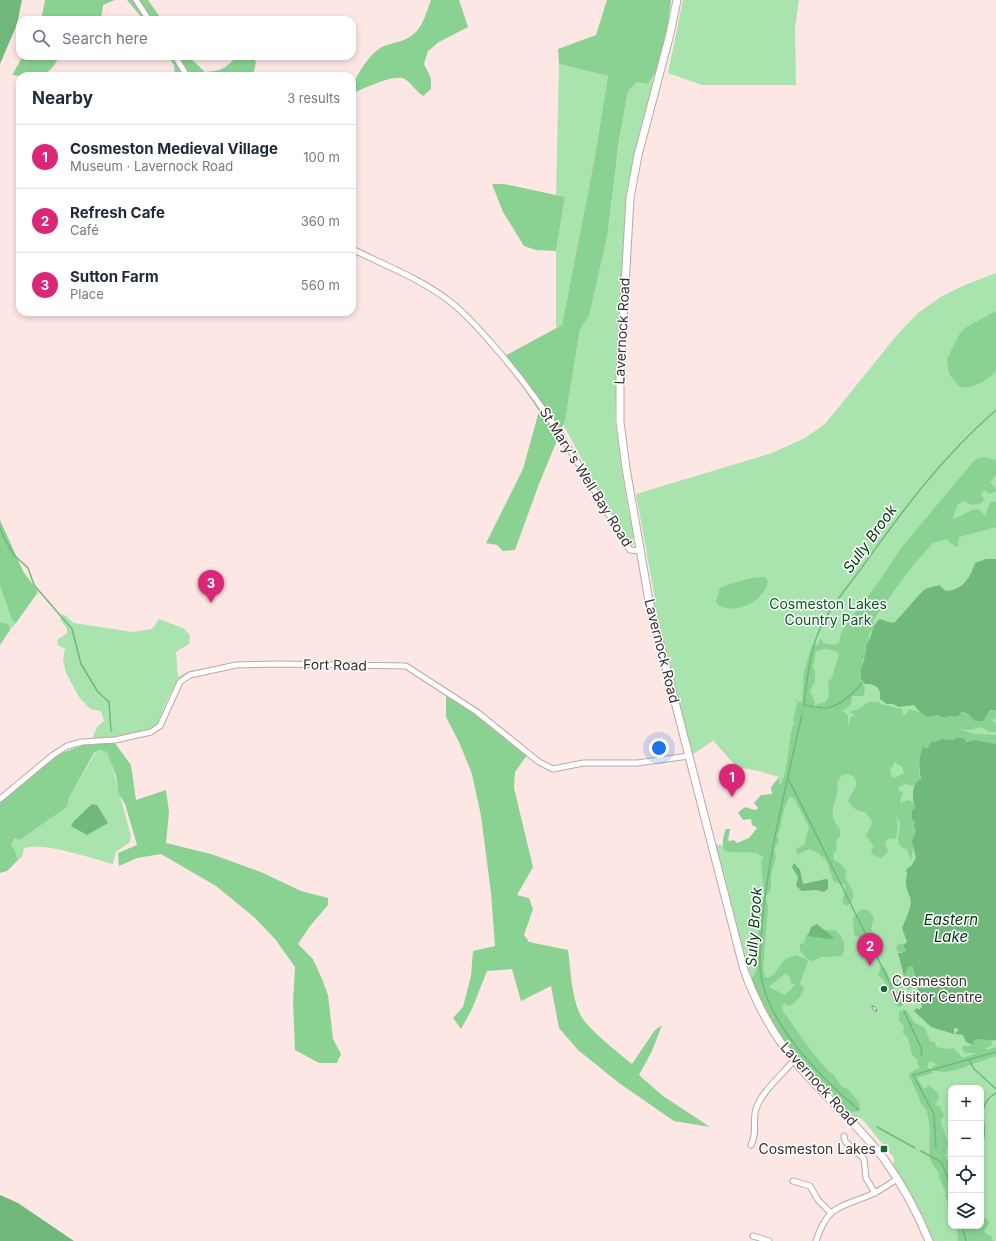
<!DOCTYPE html>
<meta charset="utf-8">
<style>
body{margin:0;font-family:Inter,sans-serif;background:#f6f6f7;color:#1f2937}
.controls{position:absolute;right:12px;bottom:12px;display:grid;overflow:hidden;border-radius:8px;box-shadow:0 2px 6px #0003}
.controls button{width:36px;height:36px;display:grid;place-items:center;padding:0;border:0;border-bottom:1px solid #e0e1e3;background:#fff;color:#1f2937;font:20px sans-serif}
.you{position:absolute;left:659px;top:748px;width:14px;height:14px;margin:-10px;border:3px solid #fff;border-radius:50%;background:#1a73e8;box-shadow:0 0 0 6px #1a73e833}
.badge{display:grid;place-items:center;width:26px;height:26px;border-radius:50%;background:#db2777;color:#fff;font-size:13px;font-weight:700}
.pin{position:absolute;translate:-50% -33px;filter:drop-shadow(0 1px 2px #0008)}
.pin::after{content:'';position:absolute;top:21px;width:14px;height:12px;background:inherit;clip-path:polygon(0 0,100% 0,50% 100%)}
.list{margin:0;padding:0;list-style:none}
h2{display:flex;justify-content:space-between;align-items:center;height:52px;margin:0;padding:0 16px;font-size:17px}
h2 small{font-size:13px;font-weight:400;color:#747a83}
.list li{display:grid;grid-template-columns:26px 1fr auto;gap:12px;align-items:center;box-sizing:border-box;height:64px;padding:0 16px;border-top:1px solid #e0e1e3}
.list b{display:block;font-size:15px;white-space:nowrap}
.list p{margin:0;font-size:13px;white-space:nowrap;color:#747a83}
.list em{font-size:13px;font-style:normal;color:#747a83}
.icon{flex:none;width:22px;height:22px;fill:none;stroke:currentColor;stroke-width:2;stroke-linecap:round;stroke-linejoin:round}
.map{position:relative;flex:none;width:996px;height:1241px;overflow:hidden}
.search{position:absolute;background:#fff;box-shadow:0 2px 6px #0003;left:16px;top:16px;width:340px;height:44px;display:flex;align-items:center;gap:10px;box-sizing:border-box;padding:0 14px;border-radius:12px;color:#747a83;font-size:15px}
.panel{position:absolute;background:#fff;box-shadow:0 2px 6px #0003;left:16px;top:72px;width:340px;height:244px;border-radius:12px}
.map>svg:first-child{display:block}
.green{fill:#a9e4af;fill-rule:evenodd}
.forest{fill:#89d292;fill-rule:evenodd}
.water{fill:#71b97b}
.lines{fill:none;stroke-linecap:round;stroke-linejoin:round}
.stream{stroke:#71b97b;stroke-width:1.5}
.minor-casing{stroke:#c0a7a5;stroke-width:7}
.secondary-casing{stroke:#c0a7a5;stroke-width:9}
.minor{stroke:#fff;stroke-width:5}
.secondary{stroke:#fff;stroke-width:7}
.rail-casing{stroke:#8a7b7a;stroke-width:3}
.rail{stroke:#fff;stroke-width:1.5;stroke-dasharray:4.5;stroke-linecap:butt}
.poi-dot{fill:#226530;stroke:#fff;stroke-width:1.5}
.labels{text-anchor:middle;stroke-width:3;stroke-linejoin:round;paint-order:stroke}
.street-label{font-size:14px;fill:#3a302f;stroke:#fff}
.park-label{font-size:14px;fill:#055a20;stroke:#fff}
.poi-label{font-size:14px;fill:#3a302f;stroke:#fff;text-anchor:start}
.water-label{font-size:15px;font-style:italic;fill:#00370e;stroke:#fff}
</style>
<div class="map">
<svg width="996" height="1241" viewBox="0 0 996 1241">
<rect width="100%" height="100%" fill="#fce7e5"/>
<g class="green">
<polygon points="683,0 799,0 795,28 796,85 702,85 668,73"/>
<polygon points="559,64 608,76 595,156 562,325 556,328 556,251 565,197 556,195"/>
<polygon points="655,77 633,161 626,200 615,420 628,509 636,541 632,546 624,537 564,426 580,329 589,316 628,91 637,82 648,84"/>
<path d="M996,273v968h-63l-26,-54 -14,-22 1,-7 -32,-39 -10,-3c-29,-30 -59,-59 -81,-95 -30,-49 -42,-122 -56,-177l22,4 26,3 16,-74 -20,-6 -21,-4 -24,-27 -22,15 -39,-155 2,-1 -19,-105 136,-41 33,-15 20,-14 72,-89 21,-22 24,-17 23,-11zM951,1088h30v138h-30z"/>
<polygon points="0,586 12,620 16,623 10,630 7,624 0,622"/>
<polygon points="63,614 74,623 133,632 152,629 159,619 183,628 190,635 189,644 176,652 178,677 187,672 204,668 178,679 166,702 157,725 151,730 111,738 92,739 97,727 104,721 101,711 90,709 79,697 66,673 63,660 65,649 58,645 57,640 67,633 67,629 60,619"/>
<path d="M99,750l8,2 3,6 21,78 -1,6 -14,10 -3,12c-24,-6 -65,-22 -89,-16l-2,9 -4,3 -3,-10 -4,-5 5,-6 4,1 47,-33 2,-9 26,-45z"/>
</g>
<g class="forest">
<polygon points="45,0 115,0 103,5 101,20 41,20"/>
<polygon points="127,0 148,0 162,20 144,20"/>
<path d="M431,0h28l9,27 -29,15 -11,9 -4,13 7,14v11l-8,7c-7,-5 -13,-14 -18,-17 -11,-6 -41,10 -53,14 0,-14 19,-42 32,-47 11,-4 21,-4 31,-13 8,-7 12,-23 16,-33z"/>
<path d="M607,0h64c-3,23 -7,67 -23,84l-11,-2 -9,9 -10,56 -11,89 -18,80 -9,13 -15,92 -26,63 -24,66 -12,1 -6,-6 -11,-2 37,-74 16,-58 -24,-36 -14,-17 61,-33 33,-169 13,-80 -49,-12 -1,-15 38,-14z"/>
<path d="M23,56h37c-14,24 -21,22 -48,19z"/>
<path d="M168,56h20l17,16c5,-1 12,-1 17,-3 14,-8 9,-13 29,-13l5,6 -3,14h-78l-1,-11z"/>
<polygon points="504,184 565,197 556,251 536,250 524,246 503,212 492,184"/>
<path d="M996,311v60c-8,9 -23,18 -36,16l-11,-13 -2,-15 12,-24 6,-7z"/>
<path d="M984,457l12,3v15l-6,8 5,4 1,4 -6,3 -6,-4 -3,5 3,4 -2,4 -10,2 -7,-4 -7,3 -6,15c9,-1 18,-11 27,-10l6,7 5,-13 6,-2v26l-37,10 -1,9 -2,1 -10,-8 -13,4 -23,26 -37,51 1,7 -5,8 -3,21 -4,5v22l3,4 -1,9h-12l-1,9 -9,6 6,4v11l3,-9 4,-2 -6,-3 9,-3 11,-7h10l1,2 22,5 1,5h3l3,-5 14,4 5,4 10,-2 7,3c11,-6 22,-8 30,3h8l4,-8 7,-4 2,1v8l-4,2 4,4v8h-7l-8,-5 -11,3 -11,-1 16,5 21,1v9l-52,-5 -16,9 -5,-1 -2,6v12l-2,5 1,10 -6,6 -9,-2 -6,3v4l4,1 -3,10 1,1 7,-3 4,1 3,5 -3,7 4,18 -5,30 -4,-11 -7,-4 -2,-8 2,-14 -4,-8 2,10 -2,13 -5,-1 -4,1 -2,4 3,9 -7,6 -10,-4 1,-5 2,-2 -8,-12 7,-13 -8,-10c-8,0 -12,-4 -17,-11l9,-17 -3,-7 -6,-3 -6,1 -5,7c4,19 -14,28 3,47v7l-4,4 1,9 -4,6 1,5 7,4 5,6 -1,6c5,14 15,17 2,30l-4,-3c-1,-7 3,-12 2,-18l-11,-3c-7,-18 -5,-26 -25,-33l-12,6 -1,-6 8,-4 5,-18 -15,-29 -4,-1c-8,10 -7,23 -11,35l-1,2 -6,-1 6,2 1,7 -5,7 2,8 -5,17v16l-4,5 -3,-1 -3,-32 3,-6 -3,1 -3,-4c-11,-2 -23,1 -33,-2 -4,-6 -2,-15 1,-22h4l-2,11 1,1 5,-1 3,3 12,-5 8,-10 -5,-3 -1,-6 -8,1 -5,-7c9,-10 10,-3 18,-3l2,-2 -4,-5 7,-8 11,-1 -1,-7 8,-10v7h2l4,-10 7,-47 3,-4 -2,-2 4,-18 -3,-4 5,3 3,-1 2,-29 8,-27h6l3,-7 2,5 13,2 3,-2 2,-10 6,-10 31,-40 23,-35 71,-85 4,-4zM825,649l11,2 3,3 -7,24 -4,4 1,14 -3,6 -8,2 -4,4 1,-6 -5,-11 5,-10v-10l-2,-4 3,-16zM895,762l7,5 2,6 -9,5 -3,-1 -2,-7z"/>
<polygon points="0,520 23,571 38,592 16,623 12,620 0,586"/>
<path d="M765,577l3,4c-4,21 -33,34 -50,24l-2,-3 4,-14c14,-6 29,-10 45,-11z"/>
<polygon points="0,622 8,624 10,630 0,645"/>
<path d="M446,696l32,19 49,40 -12,17 -1,16 19,79 -16,28 12,3 4,11 -9,26 5,7 39,8c3,21 3,45 12,64 6,14 39,39 52,50l23,-34 7,-5 -10,26 -13,24 24,21 47,31 -36,-6 -55,-38 -41,-33 -19,-22 -8,-42 -30,15 -9,-32 -25,2 -15,38 -11,20 -8,-11 10,-11 8,-31 2,-25 22,-5 -4,-53 -10,-77 -9,-42 -13,-32 -13,-25z"/>
<polygon points="714,741 715,741 739,768 738,768"/>
<polygon points="114,742 131,765 136,800 166,790 169,812 166,843 211,854 261,872 301,891 328,898 328,905 310,926 298,944 313,959 322,979 328,995 333,1039 341,1054 337,1063 319,1063 295,1050 293,1002 295,967 275,939 255,918 216,886 161,854 137,858 119,866 118,853 137,845 125,804 119,794 116,776 107,752 99,750 94,753 69,798 67,807 20,840 15,839 11,845 15,850 18,860 7,871 0,873 0,803 57,755 83,745"/>
<path d="M764,897l2,2 2,7 -5,62 2,9c9,2 13,-10 18,-15 3,-4 8,-5 12,-7l11,4 2,3 -8,21 4,5c-3,8 -7,15 -16,18l-3,-3 -3,3 1,5 29,41 17,20 4,2 9,13 6,2 12,15 -2,7 -9,2 -15,-18 -6,-3 -17,-17 -1,-3 -3,-2 -21,-25v-2l-15,-19 1,-4 -11,-14 -9,-28 4,-6 4,-74zM786,973l4,4 1,6 5,1 -11,11 -16,-8v-2h2z"/>
<polygon points="861,909 868,910 874,917 871,929 877,938 875,949 872,950 865,943 865,940 854,935 853,918"/>
<path d="M835,930c8,6 12,16 7,26l-20,1 -10,4 -4,-1 -8,-10v-6l4,-1 3,-9 7,-3z"/>
<circle cx="901" cy="948" r="4.5"/>
<path d="M881,966c10,5 7,18 14,25 4,5 6,7 8,14l-4,2 -4,-3 -11,-24 -6,-5z"/>
<polygon points="909,966 912,966 917,985 908,990 902,981"/>
<path d="M906,1010l9,13 10,5 5,13 5,1 1,5 10,2 7,-1 10,10 14,-5h-12l-3,-4 1,-3 10,-1v-4c6,-3 13,-3 18,-1l1,5 -6,3v2l10,-3v9l-40,14 -11,2 -10,-1 -4,-4 7,-2 -8,-4 -3,5 6,7 -16,5 7,11 5,-4 10,9v4l-4,7 5,1 4,9 -3,7 7,21 -3,13 3,4 1,7 2,-1v43l-6,-13 1,-4 -7,-14v-4c-2,-5 -8,-10 -9,-16 -2,-13 4,-47 -10,-55l-1,-6 -11,-23 11,-6 -2,-9 -5,-4 -4,-17 -5,-5 1,-7 -5,-5v-9z"/>
<polygon points="981,1218 986,1218 989,1223 984,1232 991,1236 993,1241 958,1241 957,1226 981,1226"/>
</g>
<g class="water">
<polygon points="0,0 22,0 17,24 0,64"/>
<path d="M986,559h10v151h-6l-7,11h-8l-7,-7 -6,-2 -4,4h-9l-4,2 -7,-3 -10,2 -8,-5 -6,-7 -15,2 -6,-3h-6l-7,-5c2,-11 -5,-16 -15,-15 -11,-9 3,-27 1,-38 6,-8 5,-20 14,-27 5,1 9,5 15,3 2,-1 23,-27 29,-32 4,-3 10,-3 15,-5l7,6c17,-1 24,-13 29,-28z"/>
<path d="M955,738h8l4,4 7,-2 22,4v296c-8,2 -15,-4 -23,1v4l-7,-3 -3,-7 -8,-1 4,-5 -5,-1v6l-23,-7 -17,-16 3,-3 2,2 3,-3 -9,-39 -1,-2h-3l-5,10 -6,-23h4l4,-3 -3,-5 4,-3 -5,-14c3,-8 11,-22 8,-31 -2,-4 -4,-9 -4,-15 0,-5 2,-7 0,-12l5,-4 5,-8 -4,-17 4,-10 -2,-5 1,-4 -3,-3v-8l3,-4c-3,-9 -4,-23 6,-28 -2,-7 -2,-26 2,-32l5,1 3,-6h5l7,-3 12,1z"/>
<polygon points="92,804 97,805 108,823 87,835 71,826 74,821"/>
<polygon points="794,863 800,870 803,884 826,879 828,880 828,889 824,892 816,890 802,891 796,886 798,877 792,867"/>
<polygon points="817,924 834,938 830,939 808,936 811,927"/>
<polygon points="0,1195 18,1203 74,1241 0,1241"/>
</g>
<g class="lines">
<g class="stream">
<polyline points="0,527 3,536 14,555 28,568 34,585 72,629 81,664 98,692 109,702 111,731"/>
<path d="M862,683c-8,9 -22,24 -36,25 -7,0 -15,-2 -22,-3 3,-23 5,-47 13,-69 9,-24 28,-46 43,-66 43,-60 80,-111 136,-160"/>
<path d="M802,714c-15,70 -34,140 -40,211 -1,17 -4,35 -1,51 8,50 61,103 98,134"/>
<polyline points="788,778 901,1005"/>
<polyline points="904,1011 922,1050 921,1055"/>
<polyline points="969,1060 974,1069 996,1089"/>
<polyline points="877,1127 915,1148"/>
<path d="M981,1144c11,-14 -10,-37 15,-51"/>
<polyline points="936,1148 934,1114 913,1075 996,1052"/>
<polyline points="921,1151 941,1162 947,1176 951,1172"/>
<polyline points="947,1176 951,1189"/>
<polyline points="962,1226 966,1241"/>
</g>
<g class="minor-casing">
<g id="minor">
<polyline points="136,0 149,20"/>
<polyline points="175,56 187,76"/>
<path d="M352,249c32,16 67,29 96,51 17,13 31,29 45,45 53,60 92,128 131,196l6,9 10,1"/>
<polyline points="0,799 53,755 67,746 82,742 115,740 151,732 160,726 180,682 190,675 236,665 277,664 406,666 477,712 539,762 553,769 583,763 637,763 689,756"/>
<polyline points="844,1136 845,1141 864,1159 866,1178 875,1193"/>
<path d="M751,1145c7,-13 1,-24 5,-36 5,-17 27,-35 38,-49"/>
<polyline points="793,1181 810,1186 818,1200 831,1213"/>
<polyline points="753,1236 769,1241"/>
<path d="M816,1241c12,-36 23,-33 54,-46 10,-4 18,-10 27,-16"/>
</g>
</g>
<g class="secondary-casing">
<path id="secondary" d="M677,0l-7,34 -32,121 -8,43 -10,176v48l6,46 23,133 95,369c12,33 28,63 50,90 28,35 63,63 90,99 18,25 33,53 45,82"/>
</g>
<use href="#minor" class="minor"/>
<use href="#secondary" class="secondary"/>
<g class="rail-casing">
<polyline id="rail" points="873,1007 876,1010"/>
</g>
<use href="#rail" class="rail"/>
</g>
<g class="poi-dot">
<circle cx="884" cy="989" r="4"/>
<rect x="880" y="1145" width="8" height="8" rx="2"/>
</g>
<g class="labels">
<g class="street-label">
<text transform="translate(622 331) rotate(-87)" y="5">Lavernock Road</text>
<text transform="translate(586 477) rotate(58)" y="5">St Mary's Well Bay Road</text>
<text transform="translate(662 651) rotate(76)" y="5">Lavernock Road</text>
<text transform="translate(335 665) rotate(1)" y="5">Fort Road</text>
<text transform="translate(819 1084) rotate(48)" y="5">Lavernock Road</text>
</g>
<g class="park-label">
<text x="828" y="609">Cosmeston Lakes<tspan x="828" dy="16">Country Park</tspan></text>
</g>
<g class="poi-label">
<text x="892" y="986">Cosmeston<tspan x="892" dy="16">Visitor Centre</tspan></text>
<text x="876" y="1154" text-anchor="end">Cosmeston Lakes</text>
</g>
<g class="water-label">
<text transform="translate(870 539) rotate(-54)" y="5">Sully Brook</text>
<text x="951" y="925">Eastern<tspan x="951" dy="17">Lake</tspan></text>
<text transform="translate(754 927) rotate(-86)" y="5">Sully Brook</text>
</g>
</g>
</svg>
<div class="controls">
<button>+</button>
<button>−</button>
<button><svg class="icon" aria-label="locate" viewBox="0 0 24 24"><circle cx="12" cy="12" r="6"/><path d="M12 2v4M12 18v4M2 12h4M18 12h4"/></svg></button>
<button><svg class="icon" aria-label="layers" viewBox="0 0 24 24"><path d="M12 4l9 5-9 5-9-5zM3 14l9 5 9-5"/></svg></button>
</div>
<div class="you"></div>
<div class="pin badge" style="left:732px;top:797px">1</div>
<div class="pin badge" style="left:870px;top:966px">2</div>
<div class="pin badge" style="left:211px;top:603px">3</div>
<div class="search"><svg class="icon" aria-label="search" viewBox="0 0 24 24"><circle cx="10" cy="10" r="6"/><path d="M15 15l6 6"/></svg>Search here</div>
<section class="panel">
<h2>Nearby<small>3 results</small></h2>
<ul class="list">
<li><span class="badge">1</span><div><b>Cosmeston Medieval Village</b><p>Museum · Lavernock Road</p></div><em>100 m</em></li>
<li><span class="badge">2</span><div><b>Refresh Cafe</b><p>Café</p></div><em>360 m</em></li>
<li><span class="badge">3</span><div><b>Sutton Farm</b><p>Place</p></div><em>560 m</em></li>
</ul>
</section>
</div>
